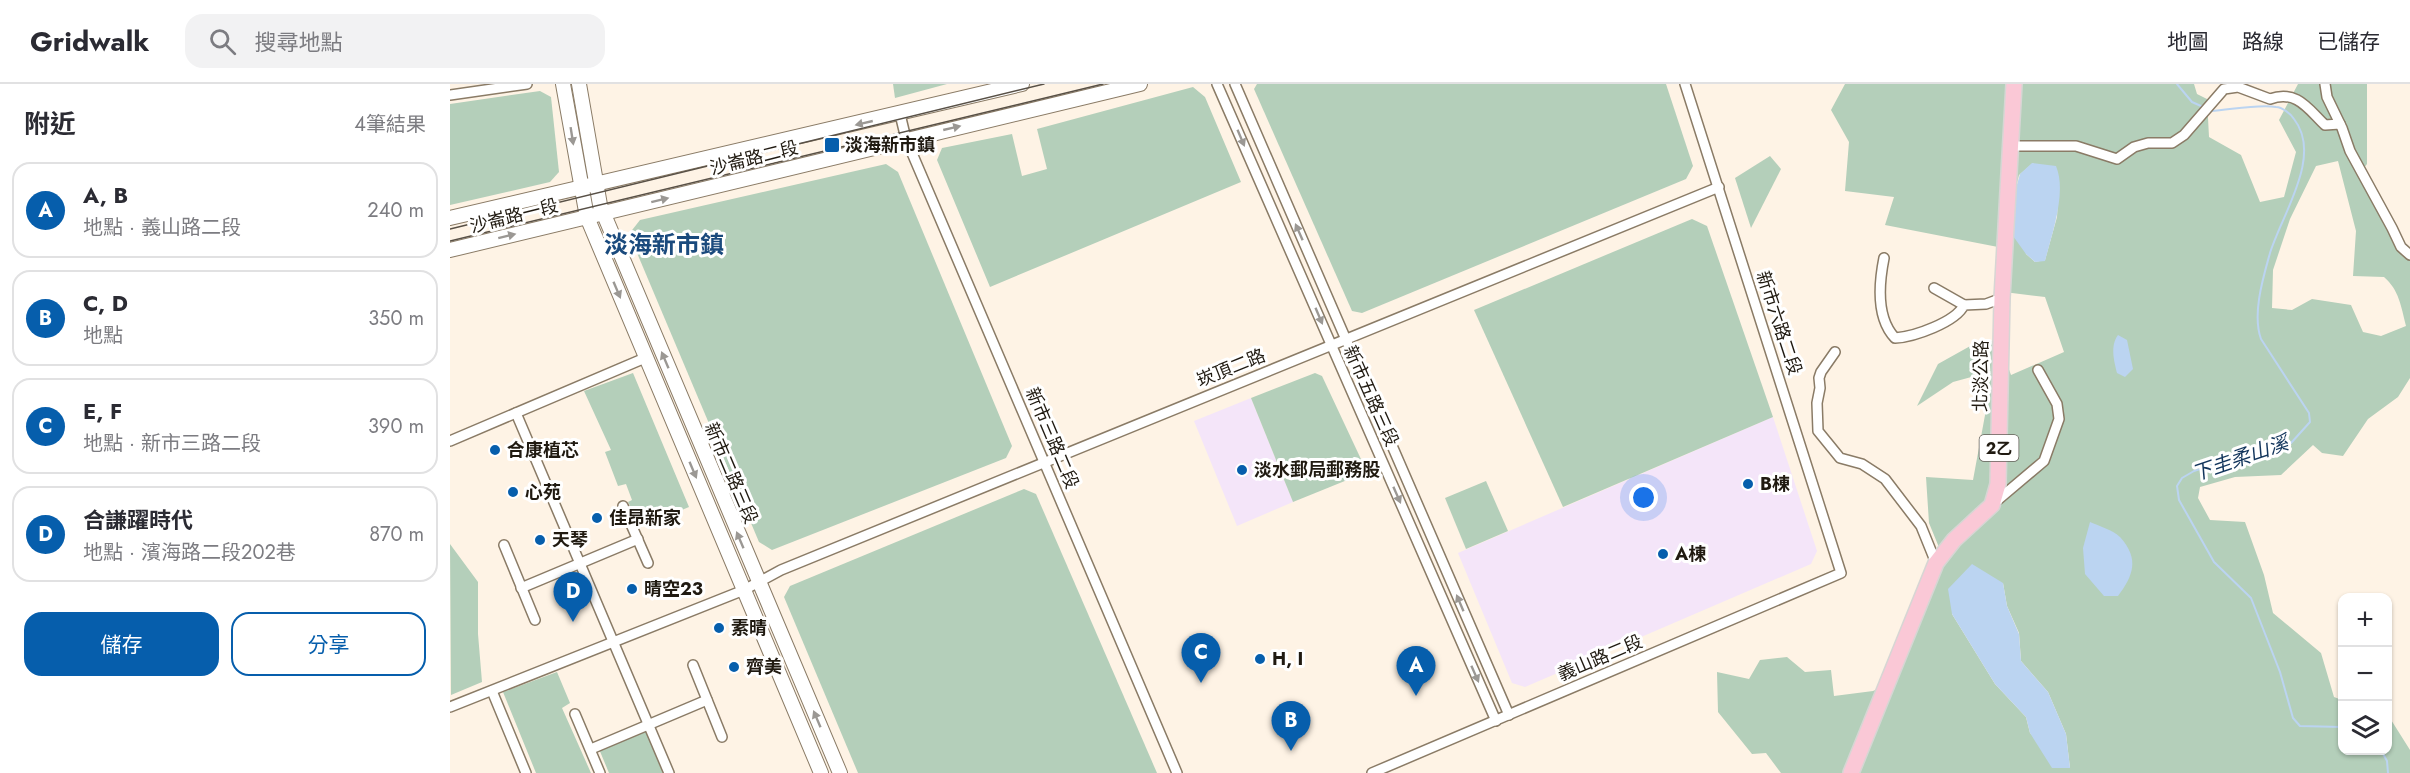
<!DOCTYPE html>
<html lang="zh-TW">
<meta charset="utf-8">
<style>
body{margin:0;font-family:Jost,"Noto Sans TC",sans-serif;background:#f2f2f3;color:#2b2b33}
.controls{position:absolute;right:18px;bottom:18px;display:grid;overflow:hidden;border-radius:12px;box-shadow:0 2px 4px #0004}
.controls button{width:54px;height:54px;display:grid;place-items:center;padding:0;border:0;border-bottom:2px solid #e1e1e2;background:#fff;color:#2b2b33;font:30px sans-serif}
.you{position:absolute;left:1194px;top:414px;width:21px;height:21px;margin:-15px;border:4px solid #fff;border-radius:50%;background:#1a73e8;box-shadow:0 0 0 9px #1a73e833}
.badge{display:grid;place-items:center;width:39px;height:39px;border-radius:50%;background:#065eac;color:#fff;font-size:20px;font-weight:700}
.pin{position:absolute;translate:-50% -50px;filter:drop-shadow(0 2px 3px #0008)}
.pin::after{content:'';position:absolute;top:32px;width:21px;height:18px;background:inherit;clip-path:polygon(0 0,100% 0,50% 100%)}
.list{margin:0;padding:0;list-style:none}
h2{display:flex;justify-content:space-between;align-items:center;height:78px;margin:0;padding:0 24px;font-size:26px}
h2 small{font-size:20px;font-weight:400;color:#7c7c81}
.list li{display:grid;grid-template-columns:39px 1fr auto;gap:18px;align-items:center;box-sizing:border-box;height:96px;margin:0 12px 12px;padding:0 12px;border:2px solid #e1e1e2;border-radius:18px}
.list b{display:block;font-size:22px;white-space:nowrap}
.list p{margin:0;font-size:20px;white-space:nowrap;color:#7c7c81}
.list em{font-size:20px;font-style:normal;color:#7c7c81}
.actions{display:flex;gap:12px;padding:18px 24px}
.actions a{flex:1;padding:14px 0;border:2px solid #065eac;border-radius:18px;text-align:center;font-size:21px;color:#065eac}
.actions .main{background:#065eac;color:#fff}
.icon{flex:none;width:33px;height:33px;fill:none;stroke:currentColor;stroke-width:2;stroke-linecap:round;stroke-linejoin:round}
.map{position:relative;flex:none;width:1960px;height:689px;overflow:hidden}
header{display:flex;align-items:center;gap:36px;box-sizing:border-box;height:84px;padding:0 30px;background:#fff;border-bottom:2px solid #e1e1e2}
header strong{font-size:28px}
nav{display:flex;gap:33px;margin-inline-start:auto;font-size:21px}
.search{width:420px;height:54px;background:#f2f2f3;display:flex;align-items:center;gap:15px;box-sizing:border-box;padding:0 21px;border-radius:18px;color:#7c7c81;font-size:22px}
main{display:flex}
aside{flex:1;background:#fff}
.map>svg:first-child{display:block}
.commercial{fill:#f4e5f9}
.green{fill:#b4cfba;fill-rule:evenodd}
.water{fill:#bbd4f1}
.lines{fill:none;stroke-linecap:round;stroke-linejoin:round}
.stream{stroke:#bbd4f1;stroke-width:2}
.street-casing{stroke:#8a7b66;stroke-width:12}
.secondary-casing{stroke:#8a7b66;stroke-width:16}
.primary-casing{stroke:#d7d6d4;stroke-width:18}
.street{stroke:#fff;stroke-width:9}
.secondary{stroke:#fff;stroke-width:14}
.primary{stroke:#fac8d6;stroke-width:15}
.tram{stroke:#585046;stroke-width:1.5}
.oneway{fill:#9b9894}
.poi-dot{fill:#065eac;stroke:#fff;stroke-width:2}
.labels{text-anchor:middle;stroke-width:6;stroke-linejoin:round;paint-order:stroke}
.shield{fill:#fff;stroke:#635f58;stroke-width:1.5}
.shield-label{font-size:16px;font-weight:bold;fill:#201a11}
.poi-label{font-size:18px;font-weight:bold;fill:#201a11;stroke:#fff;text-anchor:start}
.street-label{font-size:18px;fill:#201a11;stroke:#fff}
.water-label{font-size:20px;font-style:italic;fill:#12355c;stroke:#fff}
.district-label{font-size:24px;font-weight:bold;fill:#1a4a7d;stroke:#fff}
</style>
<header>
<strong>Gridwalk</strong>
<div class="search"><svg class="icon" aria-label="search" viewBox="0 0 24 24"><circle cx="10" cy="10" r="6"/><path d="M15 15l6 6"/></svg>搜尋地點</div>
<nav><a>地圖</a><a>路線</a><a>已儲存</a></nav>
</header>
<main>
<aside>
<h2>附近<small>4筆結果</small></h2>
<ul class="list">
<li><span class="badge">A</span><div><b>A, B</b><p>地點 · 義山路二段</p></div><em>240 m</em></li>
<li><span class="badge">B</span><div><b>C, D</b><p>地點</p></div><em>350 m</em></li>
<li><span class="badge">C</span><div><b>E, F</b><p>地點 · 新市三路二段</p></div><em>390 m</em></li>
<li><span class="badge">D</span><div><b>合謙躍時代</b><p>地點 · 濱海路二段202巷</p></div><em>870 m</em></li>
</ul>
<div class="actions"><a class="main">儲存</a><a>分享</a></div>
</aside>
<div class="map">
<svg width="1960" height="689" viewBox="0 0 1960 689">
<rect width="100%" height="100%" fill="#fef3e5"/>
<g class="commercial">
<polygon points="801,314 843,418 787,442 744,337"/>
<polygon points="1323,333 1367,467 1361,480 1075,603 1062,599 1008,469"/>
</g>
<g class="green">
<polygon points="443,0 497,0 445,14"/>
<polygon points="807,0 1216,0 1243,82 1236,95 912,229 902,227 804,5"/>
<path d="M1395,0h349l3,10 10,5 2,38 32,18 19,47 24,-5 12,-45 -17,-32 19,-36h69v80l-6,8 49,84v122l-12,19 -30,22 -25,37 -21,-3 -9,-8 -32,30 -46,2 -35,10 -2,11 12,22 35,2 19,53 9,38 48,40 13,44 8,3v50h46v-35l22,35v23h-629l-15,-20 -14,1 -34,-42 -1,-40 32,7 11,-19 27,-3 18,15 26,-2 3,26 39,-5 18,-8 54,-121 -16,-39 -3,-46 47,3 15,-81 -13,-23 -22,6 -36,24 21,-42 43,-24 18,2 12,33 53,-23 -19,-55 -49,-6 2,-44 -113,-22 9,-28 -49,-6 4,-49 -18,-32zM1888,77l18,70 -3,45 31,1c15,13 17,29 22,49l-25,10 -18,-4 -12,-27 -39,-6 -20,11 -20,-2 1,-38 17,-51 26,-53zM1583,79l25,37 -1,17 -12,43 -10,2 -9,-8 -12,-59 5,-20zM1553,499l4,23 12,27 2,28 27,31 18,42 4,34 -40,-35 -4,-16 -31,-33 -43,-70z"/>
<polygon points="743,3 755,13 791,98 540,203 487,76 492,64 562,50 572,92 597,85 587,45"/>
<polygon points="90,7 101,13 109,88 100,98 0,121 0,20"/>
<polygon points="1320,72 1331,85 1301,144 1285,94"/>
<polygon points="436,80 448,88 562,362 556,374 322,466 309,458 179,150 190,136"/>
<polygon points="1242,135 1257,142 1323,333 1113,423 1024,226"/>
<polygon points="183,289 239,423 191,443 178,418 182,416 176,400 168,402 155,368 161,366 134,307"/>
<polygon points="865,289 872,292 917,388 843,418 801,314"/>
<polygon points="1036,397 1058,447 1016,465 995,414"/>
<polygon points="574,405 586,410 707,689 408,689 334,513 340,502"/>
<polygon points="0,460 28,498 28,550 32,598 1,611"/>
<polygon points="107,588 120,619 112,624 141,689 86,689 53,608"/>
<polygon points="195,646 213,689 159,689 149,665"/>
</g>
<g class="water">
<path d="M1582,79l24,3c11,26 -4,68 -11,95l-10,1 -9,-8 -13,-18 1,-41 6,-21z"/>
<path d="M1668,251l9,5 6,29 -8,8 -8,-4c-3,-13 -7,-27 1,-38z"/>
<path d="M1640,438c9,4 23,8 30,15 20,22 13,39 -2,59h-14l-19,-22 -2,-26z"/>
<polygon points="1522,480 1553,499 1557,522 1569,550 1571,577 1598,608 1616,650 1620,684 1602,684 1580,649 1576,633 1545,600 1502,530 1498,505"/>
</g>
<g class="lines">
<g class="stream">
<polyline points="1727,0 1742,18 1751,22"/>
<path d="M1761,27c19,-1 46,-7 65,-4 6,0 15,7 18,12 29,37 -12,95 -24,134 -7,25 -18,61 -9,86l48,74 1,9 -19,21 -46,17 -33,5 -18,6 -12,7 -5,8 2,14 35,62 37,36 29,74 13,46 7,8 42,1"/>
<polyline points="1931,666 1937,677 1938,689"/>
</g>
<g class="street-casing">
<g id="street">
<polyline points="767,0 1046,637"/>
<polyline points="785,0 1059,631"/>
<polyline points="1875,0 1877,13 1892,44 1900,67 1942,144 1951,163 1960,171"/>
<polyline points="0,11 77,0"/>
<polyline points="450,30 456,55 727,689"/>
<path d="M1562,62h64l41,13 17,-12 14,-4h24l12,-8 40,-46 14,-2 32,12c27,-10 39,11 55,26l15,-1"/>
<path d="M1434,174c-5,25 -8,60 11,80 19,-1 61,-16 69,-33l22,-1 16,-6"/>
<polyline points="1484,204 1514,221"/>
<polyline points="1385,268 1371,288 1369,294 1370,304 1367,319 1368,347 1390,374 1412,380 1435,395 1471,442 1486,479"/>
<polyline points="66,329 219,689"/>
<polyline points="0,357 195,274"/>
<polyline points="1543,420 1594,377 1609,335 1607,320 1588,286"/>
<polyline points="173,422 198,479"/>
<polyline points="54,461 85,536"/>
<polyline points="71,504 188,455"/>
<polyline points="243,581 272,653"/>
<polyline points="42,607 76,689"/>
<polyline points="0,623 294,506 331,486 1269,103"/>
<polyline points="125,630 150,689"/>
<polyline points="141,665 257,616"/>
<polyline points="922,689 1391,489 1235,0"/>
</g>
</g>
<g class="secondary-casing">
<g id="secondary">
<polyline points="113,0 137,133 371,689"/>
<polyline points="129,0 150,121 390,689"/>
<polyline points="0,134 572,0"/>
<polyline points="0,166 690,0"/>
</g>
</g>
<g class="primary-casing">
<polyline id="primary" points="1401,689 1486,479 1504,456 1542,421 1548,400 1552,214 1564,0"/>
</g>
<use href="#street" class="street"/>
<use href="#secondary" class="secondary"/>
<use href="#primary" class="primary"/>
<g class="tram">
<polyline points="0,145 594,0"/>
<polyline points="0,157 653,0"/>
</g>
</g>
<defs><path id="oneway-solid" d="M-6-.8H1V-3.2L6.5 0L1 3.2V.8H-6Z" transform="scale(1.5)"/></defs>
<g class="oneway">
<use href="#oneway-solid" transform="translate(414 39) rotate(167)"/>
<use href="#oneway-solid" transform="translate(502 44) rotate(-13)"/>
<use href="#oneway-solid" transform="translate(122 52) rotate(81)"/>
<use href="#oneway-solid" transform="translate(791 54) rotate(67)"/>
<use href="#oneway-solid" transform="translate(210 116) rotate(-14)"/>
<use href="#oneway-solid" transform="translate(849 148) rotate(-114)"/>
<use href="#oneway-solid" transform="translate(57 152) rotate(-14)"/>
<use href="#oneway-solid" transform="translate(167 206) rotate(67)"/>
<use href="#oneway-solid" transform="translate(869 232) rotate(67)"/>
<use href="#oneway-solid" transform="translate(215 276) rotate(-113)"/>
<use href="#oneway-solid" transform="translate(243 386) rotate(67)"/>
<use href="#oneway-solid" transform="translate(947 411) rotate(66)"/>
<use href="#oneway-solid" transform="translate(290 456) rotate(-113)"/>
<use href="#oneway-solid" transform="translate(1010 519) rotate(-113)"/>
<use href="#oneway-solid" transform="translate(1025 590) rotate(66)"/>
<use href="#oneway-solid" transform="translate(367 635) rotate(-113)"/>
</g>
<g class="poi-dot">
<rect x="374" y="53" width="16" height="16" rx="3"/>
<circle cx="45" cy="366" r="6"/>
<circle cx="792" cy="386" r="6"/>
<circle cx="1298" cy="400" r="6"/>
<circle cx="63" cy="408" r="6"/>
<circle cx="147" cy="434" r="6"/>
<circle cx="90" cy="456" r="6"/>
<circle cx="1213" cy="470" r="6"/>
<circle cx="182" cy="505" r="6"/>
<circle cx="269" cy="544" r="6"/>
<circle cx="810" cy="575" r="6"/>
<circle cx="284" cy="583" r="6"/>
</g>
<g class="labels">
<rect class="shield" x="1529.5" y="351" width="39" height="26" rx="4.5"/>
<g class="shield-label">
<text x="1549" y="370">2乙</text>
</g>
<g class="poi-label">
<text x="395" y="67">淡海新市鎮</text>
<text x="57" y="372">合康植芯</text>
<text x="804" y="392">淡水郵局郵務股</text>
<text x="1310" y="406">B棟</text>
<text x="75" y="414">心苑</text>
<text x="159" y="440">佳昂新家</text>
<text x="102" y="462">天琴</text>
<text x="1225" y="476">A棟</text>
<text x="194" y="511">晴空23</text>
<text x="281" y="550">素晴</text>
<text x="822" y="581">H, I</text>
<text x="296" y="589">齊美</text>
</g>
<g class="street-label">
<text transform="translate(304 74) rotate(-14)" y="6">沙崙路二段</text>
<text transform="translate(64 132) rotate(-14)" y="6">沙崙路一段</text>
<text transform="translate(1329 239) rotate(72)" y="6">新市六路二段</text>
<text transform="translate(781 284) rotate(-22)" y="6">崁頂二路</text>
<text transform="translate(1531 292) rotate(-89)" y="6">北淡公路</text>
<text transform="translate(921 312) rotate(66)" y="6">新市五路三段</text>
<text transform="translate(602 354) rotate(67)" y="6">新市三路二段</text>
<text transform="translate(281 389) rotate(67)" y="6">新市二路三段</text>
<text transform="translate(1150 574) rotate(-23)" y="6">義山路二段</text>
</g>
<g class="water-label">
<text transform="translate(1790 374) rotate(-19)" y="7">下圭柔山溪</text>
</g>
<g class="district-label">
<text x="214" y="169">淡海新市鎮</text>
</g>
</g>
</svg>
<div class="controls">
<button>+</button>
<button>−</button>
<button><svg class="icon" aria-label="layers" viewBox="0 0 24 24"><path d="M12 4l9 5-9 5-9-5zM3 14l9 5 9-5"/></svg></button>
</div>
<div class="you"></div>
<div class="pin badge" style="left:966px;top:612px">A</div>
<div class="pin badge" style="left:841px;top:667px">B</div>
<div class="pin badge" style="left:751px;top:599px">C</div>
<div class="pin badge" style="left:123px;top:538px">D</div>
</div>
</main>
